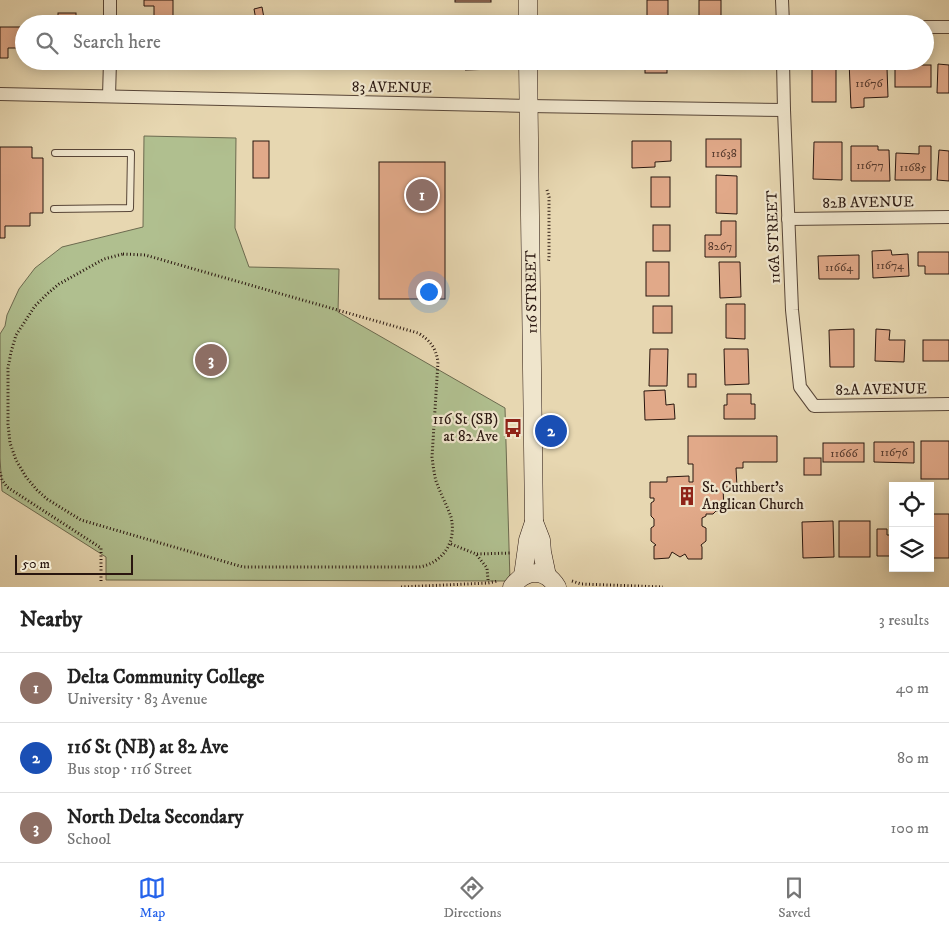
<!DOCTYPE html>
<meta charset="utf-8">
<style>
body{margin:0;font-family:"IM FELL DW Pica",serif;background:#f6f6f6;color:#222}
.controls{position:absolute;right:15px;bottom:15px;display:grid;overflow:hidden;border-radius:0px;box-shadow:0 2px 12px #0003}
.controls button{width:45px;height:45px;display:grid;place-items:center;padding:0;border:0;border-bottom:1px solid #e0e0e0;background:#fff;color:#222;font:25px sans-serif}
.scale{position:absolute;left:15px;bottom:12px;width:118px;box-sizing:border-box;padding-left:5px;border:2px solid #29160f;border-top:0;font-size:14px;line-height:18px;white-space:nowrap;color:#29160f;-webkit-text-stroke:4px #efe5cc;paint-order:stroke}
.you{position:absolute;left:428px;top:291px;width:18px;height:18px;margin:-12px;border:4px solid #fff;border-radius:50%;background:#1a73e8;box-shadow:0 0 0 8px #1a73e833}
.badge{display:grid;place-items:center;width:32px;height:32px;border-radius:50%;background:#2563eb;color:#fff;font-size:16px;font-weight:700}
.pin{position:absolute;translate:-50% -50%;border:2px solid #fff;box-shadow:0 1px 5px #0006}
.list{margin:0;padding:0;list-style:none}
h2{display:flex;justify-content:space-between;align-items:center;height:65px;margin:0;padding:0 20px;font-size:21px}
h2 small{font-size:16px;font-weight:400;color:#767676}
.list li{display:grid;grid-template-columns:32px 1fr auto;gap:15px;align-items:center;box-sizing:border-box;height:70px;padding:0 20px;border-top:1px solid #e0e0e0}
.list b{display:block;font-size:19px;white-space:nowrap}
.list p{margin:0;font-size:16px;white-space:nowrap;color:#767676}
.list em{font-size:16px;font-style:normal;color:#767676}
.icon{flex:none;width:28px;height:28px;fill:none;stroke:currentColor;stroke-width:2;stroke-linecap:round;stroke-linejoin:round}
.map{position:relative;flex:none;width:949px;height:587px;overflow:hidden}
.search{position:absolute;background:#fff;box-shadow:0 2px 12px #0003;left:15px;right:15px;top:15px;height:55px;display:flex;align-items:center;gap:12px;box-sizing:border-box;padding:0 18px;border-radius:28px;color:#767676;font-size:19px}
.sheet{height:275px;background:#fff}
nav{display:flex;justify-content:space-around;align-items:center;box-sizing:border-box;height:70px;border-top:1px solid #e0e0e0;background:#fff;font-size:14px;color:#767676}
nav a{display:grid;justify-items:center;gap:2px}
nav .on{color:#2563eb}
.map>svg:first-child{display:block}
.green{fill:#b0bf8f;stroke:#6c6a4f}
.building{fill:#e1a989;stroke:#29160f}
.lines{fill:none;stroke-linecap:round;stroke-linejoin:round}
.lane-casing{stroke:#584638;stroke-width:8}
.street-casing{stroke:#584638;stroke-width:14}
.secondary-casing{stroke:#29160f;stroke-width:19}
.path{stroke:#29160f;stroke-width:3;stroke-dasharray:1 2.5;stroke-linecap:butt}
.lane{stroke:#efe5cc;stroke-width:6}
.street{stroke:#efe5cc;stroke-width:12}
.secondary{stroke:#efe5cc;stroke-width:18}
.labels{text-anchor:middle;stroke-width:4.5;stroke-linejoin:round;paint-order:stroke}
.number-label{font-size:12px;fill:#573b2e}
.street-label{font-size:15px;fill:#29160f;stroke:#efe5cc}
.poi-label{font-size:15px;fill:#29160f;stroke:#efe5cc;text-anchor:end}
</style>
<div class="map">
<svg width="949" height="587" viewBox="0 0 949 587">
<rect width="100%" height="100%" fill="#e7d7b1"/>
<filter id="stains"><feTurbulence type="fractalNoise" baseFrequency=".004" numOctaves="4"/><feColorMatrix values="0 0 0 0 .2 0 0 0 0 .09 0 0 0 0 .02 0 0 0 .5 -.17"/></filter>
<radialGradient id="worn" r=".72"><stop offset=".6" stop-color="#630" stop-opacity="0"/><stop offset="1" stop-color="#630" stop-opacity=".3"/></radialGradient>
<polygon class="green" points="144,136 236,138 235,228 249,267 339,269 338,312 505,408 510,581 106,580 106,557 2,491 0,458 0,334 5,326 7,315 19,289 35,268 62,247 143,227"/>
<g class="building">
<polygon points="144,0 173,0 173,16 154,16 154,6 144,6"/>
<rect x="455" y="0" width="36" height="2"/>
<rect x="647" y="0" width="21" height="24"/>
<rect x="699" y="0" width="22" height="19"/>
<polygon points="262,7 264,18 256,20 254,9"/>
<rect x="58" y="13" width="18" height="11"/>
<polygon points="347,17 361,18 361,24 347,24"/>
<polygon points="0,27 24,27 24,48 8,48 8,58 0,58"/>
<rect x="383" y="61" width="33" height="3"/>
<rect x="422" y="61" width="31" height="4"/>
<polygon points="465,61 495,61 495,69 465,70"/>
<rect x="645" y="61" width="22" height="12"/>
<rect x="812" y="61" width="24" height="41"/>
<polygon points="849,61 861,61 862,69 887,68 888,97 864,98 864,107 851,108"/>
<polygon points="938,64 949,65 949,93 937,93"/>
<rect x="895" y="65" width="36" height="22"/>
<rect x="706" y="139" width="35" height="28"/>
<rect x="253" y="141" width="16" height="37"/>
<polygon points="632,141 671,141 671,161 655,162 655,167 632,168"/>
<polygon points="814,142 842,142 842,180 813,179"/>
<polygon points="851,146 878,146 878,150 889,150 890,181 851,181"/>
<polygon points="919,146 931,146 931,180 895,180 896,153 919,154"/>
<polygon points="0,147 32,147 32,158 43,158 43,213 30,213 30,226 5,226 5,238 0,238"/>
<polygon points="939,150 949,151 949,181 937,180"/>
<rect x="379" y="162" width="66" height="137"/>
<polygon points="716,175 737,176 737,214 716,213"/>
<rect x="651" y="177" width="19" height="30"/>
<polygon points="721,221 736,221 736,257 705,257 705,235 721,235"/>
<rect x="653" y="225" width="17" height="26"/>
<polygon points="891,250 892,255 908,254 909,276 873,278 872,251"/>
<polygon points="918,252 949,252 949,274 925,274 925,266 918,266"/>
<polygon points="859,255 859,279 819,279 818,256"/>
<rect x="646" y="262" width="23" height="34"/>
<polygon points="719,262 740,262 741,297 720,298"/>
<polygon points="726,304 745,304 745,339 726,338"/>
<rect x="653" y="306" width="19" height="27"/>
<polygon points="854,329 854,367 830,367 829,330"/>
<polygon points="876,329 890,330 889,340 905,340 904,362 875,361"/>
<rect x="923" y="340" width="26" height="21"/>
<polygon points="650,349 668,349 667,386 649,386"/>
<polygon points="724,349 748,349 749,384 725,385"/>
<rect x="688" y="374" width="8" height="13"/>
<polygon points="665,390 666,405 674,404 675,419 645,420 644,391"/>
<polygon points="727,394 751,394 751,404 755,404 755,419 724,419 724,405 727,405"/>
<polygon points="688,436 777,436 777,462 743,462 743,468 736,468 737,487 723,487 724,511 716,511 713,514 706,514 706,516 702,518 702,526 706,528 706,541 701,545 702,547 702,559 688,559 685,554 680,557 672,552 669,558 654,559 654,546 656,545 651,541 651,528 654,526 654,519 651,516 651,503 654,501 654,498 650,498 650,482 667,482 667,477 689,476 689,482 693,482 693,464 688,464"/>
<rect x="921" y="441" width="28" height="38"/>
<polygon points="874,442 914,442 914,463 874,462"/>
<rect x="823" y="443" width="41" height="19"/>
<rect x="804" y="458" width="17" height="17"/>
<rect x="930" y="514" width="19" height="44"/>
<polygon points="833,521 834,557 803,558 802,522"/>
<rect x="839" y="521" width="31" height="36"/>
<polygon points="877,529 887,529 887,535 893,535 893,556 877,556"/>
</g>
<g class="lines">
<g class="lane-casing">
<polyline id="lane" points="54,209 130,208 131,153 55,153"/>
</g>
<g class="street-casing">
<g id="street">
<polyline points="782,0 783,24"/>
<polyline points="110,24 110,0"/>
<polyline points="925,27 949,27"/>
<polyline points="783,61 784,110 792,310 800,387 814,406 949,404"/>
<polyline points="0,94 529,106 784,110"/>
<polyline points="109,96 110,61"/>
<polyline points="788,219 949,217"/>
</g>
</g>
<g class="secondary-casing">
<g id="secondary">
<polyline points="528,0 528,24"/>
<polyline points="534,522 541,540 542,552 547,576"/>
<polyline points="523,576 528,540 534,522 528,61"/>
<path d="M512,587c13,-18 33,-19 45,0"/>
</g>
</g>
<g class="path">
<polyline points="547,190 549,197 549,258 548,263"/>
<path d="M123,254l22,1 273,78c12,7 18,15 20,29l-6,95c1,8 2,16 4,24 4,12 11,24 15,36 6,25 -8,46 -32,50h-176l-162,-47 -34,-21 -10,-9 -11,-13 -10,-17 -6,-17 -2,-19v-56l3,-16 5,-17 19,-29 12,-12 12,-10 45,-25z"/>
<polyline points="0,472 2,480 7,487 101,548 101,581"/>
<polyline points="451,544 476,554 487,568 488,580"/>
<polyline points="477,554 511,553"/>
<polyline points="572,581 581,584 663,587"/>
<polyline points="401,587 488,583 498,581"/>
</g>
<use href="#lane" class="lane"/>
<use href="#street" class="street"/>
<use href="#secondary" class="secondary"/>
</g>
<defs>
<g id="bus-bare" transform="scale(1.5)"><path d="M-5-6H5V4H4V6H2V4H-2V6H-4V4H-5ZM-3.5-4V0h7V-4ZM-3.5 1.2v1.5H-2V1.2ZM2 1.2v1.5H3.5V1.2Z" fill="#8f2418" stroke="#efe5cc" stroke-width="2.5" paint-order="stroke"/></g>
<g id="building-bare" transform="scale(1.5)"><path d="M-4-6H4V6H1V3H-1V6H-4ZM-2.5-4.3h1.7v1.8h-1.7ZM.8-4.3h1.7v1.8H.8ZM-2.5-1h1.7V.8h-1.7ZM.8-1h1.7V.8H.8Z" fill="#8f2418" stroke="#efe5cc" stroke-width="2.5" paint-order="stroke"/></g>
</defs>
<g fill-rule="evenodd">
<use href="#bus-bare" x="513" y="428"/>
<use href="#building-bare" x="687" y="496"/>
</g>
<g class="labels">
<g class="number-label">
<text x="869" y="87">11676</text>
<text x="724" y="157">11638</text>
<text x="870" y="169">11677</text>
<text x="913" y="171">11685</text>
<text x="720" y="250">8267</text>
<text x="890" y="269">11674</text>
<text x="839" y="271">11664</text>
<text x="894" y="456">11676</text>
<text x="844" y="457">11666</text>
</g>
<g class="street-label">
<text transform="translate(392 87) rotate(1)" y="5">83 AVENUE</text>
<text transform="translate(868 202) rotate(-1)" y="5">82B AVENUE</text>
<text transform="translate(773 237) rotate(-92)" y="5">116A STREET</text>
<text transform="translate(531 292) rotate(-91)" y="5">116 STREET</text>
<text transform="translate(881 389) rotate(-1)" y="5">82A AVENUE</text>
</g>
<g class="poi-label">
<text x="498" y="424">116 St (SB)<tspan x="498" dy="17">at 82 Ave</tspan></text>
<text x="702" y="492" text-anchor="start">St. Cuthbert's<tspan x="702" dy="17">Anglican Church</tspan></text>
</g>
</g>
<rect width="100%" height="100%" filter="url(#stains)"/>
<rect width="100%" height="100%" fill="url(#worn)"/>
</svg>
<div class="controls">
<button><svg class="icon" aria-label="locate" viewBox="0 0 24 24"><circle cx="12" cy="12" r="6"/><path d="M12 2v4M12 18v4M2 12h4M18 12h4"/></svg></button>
<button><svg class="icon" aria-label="layers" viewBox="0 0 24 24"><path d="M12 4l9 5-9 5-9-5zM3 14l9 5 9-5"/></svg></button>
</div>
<div class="scale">50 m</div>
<div class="you"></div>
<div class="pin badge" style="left:422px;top:195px;background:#8d6e63">1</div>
<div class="pin badge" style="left:551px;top:431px;background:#1a4fb4">2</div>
<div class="pin badge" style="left:211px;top:360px;background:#8d6e63">3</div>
<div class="search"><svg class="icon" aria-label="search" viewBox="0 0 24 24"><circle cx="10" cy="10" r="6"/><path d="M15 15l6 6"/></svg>Search here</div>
</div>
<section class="sheet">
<h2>Nearby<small>3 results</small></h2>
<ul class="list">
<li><span class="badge" style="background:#8d6e63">1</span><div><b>Delta Community College</b><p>University · 83 Avenue</p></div><em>40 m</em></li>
<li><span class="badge" style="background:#1a4fb4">2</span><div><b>116 St (NB) at 82 Ave</b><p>Bus stop · 116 Street</p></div><em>80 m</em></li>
<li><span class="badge" style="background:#8d6e63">3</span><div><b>North Delta Secondary</b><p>School</p></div><em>100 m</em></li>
</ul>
</section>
<nav>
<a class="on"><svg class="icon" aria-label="map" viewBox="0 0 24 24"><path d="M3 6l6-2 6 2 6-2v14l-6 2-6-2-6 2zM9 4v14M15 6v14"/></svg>Map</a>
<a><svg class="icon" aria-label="directions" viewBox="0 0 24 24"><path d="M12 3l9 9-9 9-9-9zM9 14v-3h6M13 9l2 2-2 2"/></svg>Directions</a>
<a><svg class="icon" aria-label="saved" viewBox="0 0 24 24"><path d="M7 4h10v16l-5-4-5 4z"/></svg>Saved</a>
</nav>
